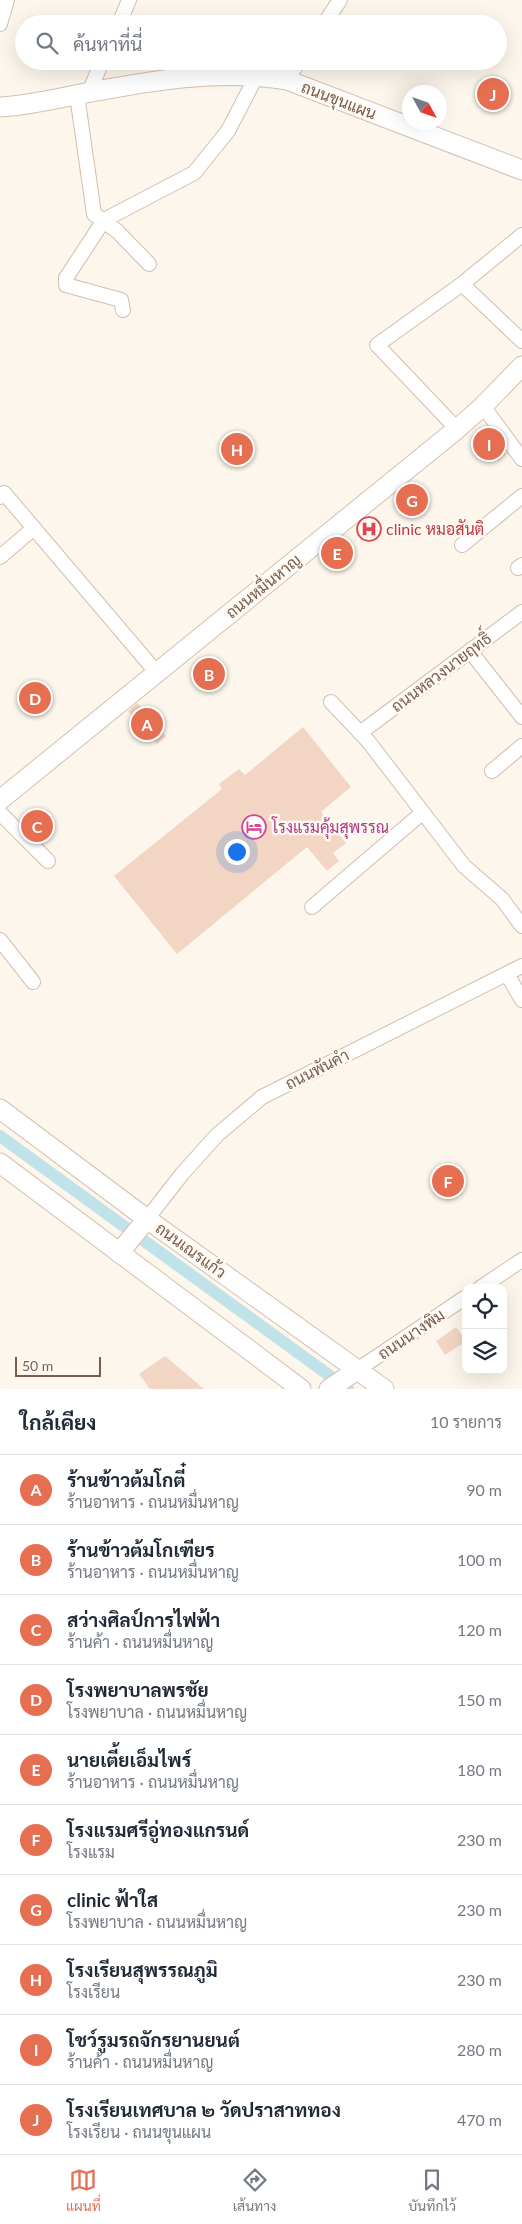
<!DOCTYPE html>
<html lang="th">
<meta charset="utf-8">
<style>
body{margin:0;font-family:Lato,Sarabun,sans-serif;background:#f6f6f7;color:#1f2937}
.controls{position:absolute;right:15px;bottom:15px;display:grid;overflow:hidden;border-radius:10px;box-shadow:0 5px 20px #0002}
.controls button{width:45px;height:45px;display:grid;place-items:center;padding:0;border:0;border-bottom:1px solid #e0e1e3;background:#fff;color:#1f2937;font:25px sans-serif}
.compass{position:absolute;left:402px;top:85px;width:45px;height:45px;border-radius:50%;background:#fff;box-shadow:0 5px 20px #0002;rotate:130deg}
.scale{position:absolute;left:15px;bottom:12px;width:86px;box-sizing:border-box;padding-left:5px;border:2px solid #7a5c4d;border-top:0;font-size:14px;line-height:18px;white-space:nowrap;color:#7a5c4d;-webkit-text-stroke:4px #fffaf3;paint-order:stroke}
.you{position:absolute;left:236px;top:851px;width:18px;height:18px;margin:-12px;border:4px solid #fff;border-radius:50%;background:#1a73e8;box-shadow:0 0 0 8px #1a73e833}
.badge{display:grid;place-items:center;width:32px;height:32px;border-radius:50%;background:#e76f51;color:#fff;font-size:16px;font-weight:700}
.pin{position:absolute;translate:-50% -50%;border:2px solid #fff;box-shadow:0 1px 5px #0006}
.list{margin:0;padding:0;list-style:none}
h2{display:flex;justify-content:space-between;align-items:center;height:65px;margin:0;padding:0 20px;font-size:21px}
h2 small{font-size:16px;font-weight:400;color:#747a83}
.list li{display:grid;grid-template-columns:32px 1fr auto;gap:15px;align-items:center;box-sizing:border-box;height:70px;padding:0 20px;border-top:1px solid #e0e1e3}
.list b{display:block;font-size:19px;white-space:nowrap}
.list p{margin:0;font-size:16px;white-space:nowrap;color:#747a83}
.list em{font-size:16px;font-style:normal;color:#747a83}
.icon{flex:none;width:28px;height:28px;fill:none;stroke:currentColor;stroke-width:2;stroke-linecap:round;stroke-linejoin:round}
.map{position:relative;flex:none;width:522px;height:1389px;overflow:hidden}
.search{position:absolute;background:#fff;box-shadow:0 5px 20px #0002;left:15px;right:15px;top:15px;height:55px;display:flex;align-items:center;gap:12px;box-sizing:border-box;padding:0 18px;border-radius:28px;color:#747a83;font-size:19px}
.sheet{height:765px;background:#fff}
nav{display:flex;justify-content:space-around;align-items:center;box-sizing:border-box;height:70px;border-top:1px solid #e0e1e3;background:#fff;font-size:14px;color:#747a83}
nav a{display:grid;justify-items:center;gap:2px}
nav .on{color:#e76f51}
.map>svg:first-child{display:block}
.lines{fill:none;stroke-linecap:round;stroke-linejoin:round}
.canal{stroke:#bfe3e8;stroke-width:12}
.building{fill:#f3d5c3}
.street-casing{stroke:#d1beb0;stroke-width:16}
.secondary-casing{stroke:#d6c0b0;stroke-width:21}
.street{stroke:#fff;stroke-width:14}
.secondary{stroke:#fff;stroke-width:19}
.labels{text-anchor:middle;stroke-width:5;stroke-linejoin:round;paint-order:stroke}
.street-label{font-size:16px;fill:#7a5c4d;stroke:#fffaf3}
.health-label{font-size:16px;fill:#be3a42;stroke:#fffaf3;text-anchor:start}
.hotel-label{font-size:16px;fill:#b23c85;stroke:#fffaf3;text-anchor:start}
</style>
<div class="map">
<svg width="522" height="1389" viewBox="0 0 522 1389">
<rect width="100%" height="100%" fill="#fdf6ec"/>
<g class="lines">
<polyline class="canal" points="0,1136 348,1389"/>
</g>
<g class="building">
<polygon points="482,427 506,454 498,461 493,454 489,455 473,435"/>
<polygon points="370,518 378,530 367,539 359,527"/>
<polygon points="336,541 349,557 339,565 326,550"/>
<polygon points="202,657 224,685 215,691 193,664"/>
<polygon points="137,703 166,736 157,744 128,711"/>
<polygon points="303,727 351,787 321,812 346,843 333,853 339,861 327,871 307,847 177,954 114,876 222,789 219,784 239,769 245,775"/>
<polygon points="456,1327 466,1341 445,1355 436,1341"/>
<polygon points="165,1356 204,1389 150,1389 139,1374"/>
</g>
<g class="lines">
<g class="street-casing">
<g id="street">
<polyline points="0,24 7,0"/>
<polyline points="119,24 129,0"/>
<polyline points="324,24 340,0"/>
<polyline points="287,80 299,61"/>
<polyline points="89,93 102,61"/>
<polyline points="77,95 94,214 117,231 149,264"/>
<polyline points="462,284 522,341"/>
<polyline points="123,310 121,300 66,285 66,278 104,220 194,173 228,131 257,75"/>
<polyline points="483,406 522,459"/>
<polyline points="457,429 377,345 462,284 522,235"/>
<polyline points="0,497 4,493 157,673"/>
<polyline points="462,545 522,496"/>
<polyline points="0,557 34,528"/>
<polyline points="518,568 522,565"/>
<polyline points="470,651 522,717"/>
<polyline points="331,702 368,741 464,866 502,899 522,926"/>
<polyline points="360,733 522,612"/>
<polyline points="492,771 522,746"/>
<polyline points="0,813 48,861"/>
<polyline points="312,907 422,813"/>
<polyline points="0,940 33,982"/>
<polyline points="507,974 522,1000"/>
<polyline points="147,1219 182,1174 217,1135 262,1097 522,966"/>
<polyline points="480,1288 522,1260"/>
<polyline points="357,1370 466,1297"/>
</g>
</g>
<g class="secondary-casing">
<g id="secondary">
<path d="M0,107c26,-1 50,-7 75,-12 70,-13 141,-27 212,-15l235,90"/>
<polyline points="0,800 457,429 483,406 522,366"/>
<polyline points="0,1109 147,1219 384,1389"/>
<polyline points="0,1163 301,1389"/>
<polyline points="119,1253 147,1219"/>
<polyline points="329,1389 357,1370"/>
</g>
</g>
<use href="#street" class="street"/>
<use href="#secondary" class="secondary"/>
</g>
<defs>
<g id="hospital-ring" transform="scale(1.25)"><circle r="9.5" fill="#fffaf3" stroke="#e0444e" stroke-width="1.5"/><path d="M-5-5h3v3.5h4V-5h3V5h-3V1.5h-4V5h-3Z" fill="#e0444e"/></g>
<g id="hotel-ring" transform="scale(1.25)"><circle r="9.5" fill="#fffaf3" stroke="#d1479c" stroke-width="1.5"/><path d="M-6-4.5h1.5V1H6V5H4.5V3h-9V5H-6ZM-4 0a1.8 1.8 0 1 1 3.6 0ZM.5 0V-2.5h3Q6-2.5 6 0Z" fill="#d1479c"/></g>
</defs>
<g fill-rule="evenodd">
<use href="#hospital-ring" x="369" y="529"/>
<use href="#hotel-ring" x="254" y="827"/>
</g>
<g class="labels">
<g class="street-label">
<text transform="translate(339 100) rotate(21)" y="6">ถนนขุนแผน</text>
<text transform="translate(263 586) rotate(-39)" y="6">ถนนหมื่นหาญ</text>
<text transform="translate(441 672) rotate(-37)" y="6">ถนนหลวงนายฤทธิ์</text>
<text transform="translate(317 1069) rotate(-27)" y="6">ถนนพันคำ</text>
<text transform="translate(191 1250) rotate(36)" y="6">ถนนเณรแก้ว</text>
<text transform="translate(411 1334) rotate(-34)" y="6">ถนนนางพิม</text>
</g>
<g class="health-label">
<text x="386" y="535">clinic หมอสันติ</text>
</g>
<g class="hotel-label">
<text x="272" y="833">โรงแรมคุ้มสุพรรณ</text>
</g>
</g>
</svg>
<div class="controls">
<button><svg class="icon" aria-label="locate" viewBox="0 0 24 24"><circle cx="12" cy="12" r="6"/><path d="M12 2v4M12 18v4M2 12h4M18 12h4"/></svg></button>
<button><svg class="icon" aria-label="layers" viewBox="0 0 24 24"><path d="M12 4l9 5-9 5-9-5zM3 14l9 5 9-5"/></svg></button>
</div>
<svg class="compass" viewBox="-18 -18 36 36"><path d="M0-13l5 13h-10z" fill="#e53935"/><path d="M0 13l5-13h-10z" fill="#747a83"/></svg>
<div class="scale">50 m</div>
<div class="you"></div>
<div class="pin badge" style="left:147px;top:724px">A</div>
<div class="pin badge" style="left:209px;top:674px">B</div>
<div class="pin badge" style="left:37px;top:826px">C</div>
<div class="pin badge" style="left:35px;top:698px">D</div>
<div class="pin badge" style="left:337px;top:553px">E</div>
<div class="pin badge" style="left:448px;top:1181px">F</div>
<div class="pin badge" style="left:412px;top:500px">G</div>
<div class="pin badge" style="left:237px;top:449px">H</div>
<div class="pin badge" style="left:489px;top:444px">I</div>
<div class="pin badge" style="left:493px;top:94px">J</div>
<div class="search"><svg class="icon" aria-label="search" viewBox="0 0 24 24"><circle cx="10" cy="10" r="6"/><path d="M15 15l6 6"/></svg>ค้นหาที่นี่</div>
</div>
<section class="sheet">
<h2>ใกล้เคียง<small>10 รายการ</small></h2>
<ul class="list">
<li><span class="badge">A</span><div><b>ร้านข้าวต้มโกตี๋</b><p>ร้านอาหาร · ถนนหมื่นหาญ</p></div><em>90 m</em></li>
<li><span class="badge">B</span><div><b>ร้านข้าวต้มโกเฑียร</b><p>ร้านอาหาร · ถนนหมื่นหาญ</p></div><em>100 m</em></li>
<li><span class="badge">C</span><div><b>สว่างศิลป์การไฟฟ้า</b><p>ร้านค้า · ถนนหมื่นหาญ</p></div><em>120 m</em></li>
<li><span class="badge">D</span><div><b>โรงพยาบาลพรชัย</b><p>โรงพยาบาล · ถนนหมื่นหาญ</p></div><em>150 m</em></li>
<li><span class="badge">E</span><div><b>นายเตี้ยเอ็มไพร์</b><p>ร้านอาหาร · ถนนหมื่นหาญ</p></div><em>180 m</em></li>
<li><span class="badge">F</span><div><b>โรงแรมศรีอู่ทองแกรนด์</b><p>โรงแรม</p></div><em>230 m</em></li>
<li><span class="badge">G</span><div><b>clinic ฟ้าใส</b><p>โรงพยาบาล · ถนนหมื่นหาญ</p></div><em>230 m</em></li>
<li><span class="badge">H</span><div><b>โรงเรียนสุพรรณภูมิ</b><p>โรงเรียน</p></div><em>230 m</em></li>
<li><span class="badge">I</span><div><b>โชว์รูมรถจักรยานยนต์</b><p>ร้านค้า · ถนนหมื่นหาญ</p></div><em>280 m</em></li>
<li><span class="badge">J</span><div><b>โรงเรียนเทศบาล ๒ วัดปราสาททอง</b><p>โรงเรียน · ถนนขุนแผน</p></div><em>470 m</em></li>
</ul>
</section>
<nav>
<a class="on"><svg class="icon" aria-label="map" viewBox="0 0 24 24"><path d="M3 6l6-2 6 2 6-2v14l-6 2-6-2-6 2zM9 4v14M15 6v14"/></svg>แผนที่</a>
<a><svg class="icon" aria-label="directions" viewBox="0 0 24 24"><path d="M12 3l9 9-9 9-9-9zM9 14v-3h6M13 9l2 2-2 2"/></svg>เส้นทาง</a>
<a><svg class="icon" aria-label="saved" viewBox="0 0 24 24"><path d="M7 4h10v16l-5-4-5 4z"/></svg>บันทึกไว้</a>
</nav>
